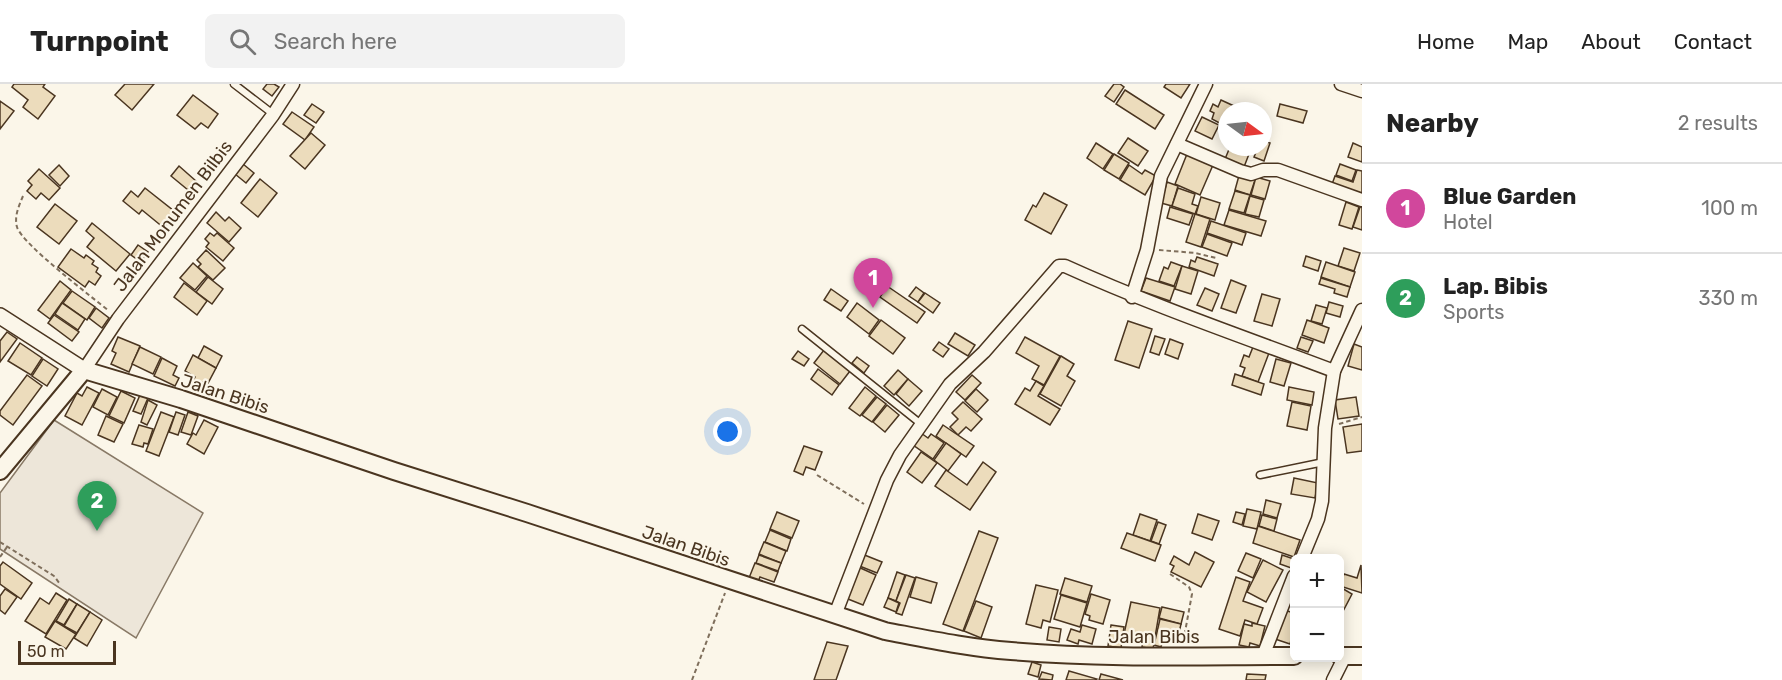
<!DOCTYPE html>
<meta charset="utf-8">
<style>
body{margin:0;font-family:Rubik,sans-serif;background:#f2f2f2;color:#222}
.controls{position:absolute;right:18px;bottom:18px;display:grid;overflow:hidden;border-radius:9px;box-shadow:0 3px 15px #0003}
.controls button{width:54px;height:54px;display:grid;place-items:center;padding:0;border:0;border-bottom:2px solid #e0e0e0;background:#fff;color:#222;font:30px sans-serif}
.compass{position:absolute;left:1218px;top:18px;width:54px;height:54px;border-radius:50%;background:#fff;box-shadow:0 3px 15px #0003;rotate:105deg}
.scale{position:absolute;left:18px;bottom:15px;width:98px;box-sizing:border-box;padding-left:6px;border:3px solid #4a3520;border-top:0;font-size:16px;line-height:21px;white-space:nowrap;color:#4a3520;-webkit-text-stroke:4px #fbf6e9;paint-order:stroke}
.you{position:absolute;left:728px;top:348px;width:21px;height:21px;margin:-15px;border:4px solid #fff;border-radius:50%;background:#1a73e8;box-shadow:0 0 0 9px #1a73e833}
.badge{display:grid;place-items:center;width:39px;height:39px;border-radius:50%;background:#ea580c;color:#fff;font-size:20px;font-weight:700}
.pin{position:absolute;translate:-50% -50px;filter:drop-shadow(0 2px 3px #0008)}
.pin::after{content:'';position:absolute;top:32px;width:21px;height:18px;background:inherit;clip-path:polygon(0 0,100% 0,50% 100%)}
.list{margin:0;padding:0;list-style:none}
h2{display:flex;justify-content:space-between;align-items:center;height:78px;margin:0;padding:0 24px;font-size:26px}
h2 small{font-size:20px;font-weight:400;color:#767676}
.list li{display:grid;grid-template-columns:39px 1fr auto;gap:18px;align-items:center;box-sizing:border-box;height:90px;padding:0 24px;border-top:2px solid #e0e0e0}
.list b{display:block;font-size:22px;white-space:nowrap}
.list p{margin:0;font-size:20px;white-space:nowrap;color:#767676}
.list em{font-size:20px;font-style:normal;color:#767676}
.icon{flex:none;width:33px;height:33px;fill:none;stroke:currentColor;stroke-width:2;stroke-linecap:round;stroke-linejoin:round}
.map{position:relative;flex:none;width:1362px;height:596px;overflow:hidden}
header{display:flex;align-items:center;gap:36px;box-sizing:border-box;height:84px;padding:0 30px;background:#fff;border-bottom:2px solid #e0e0e0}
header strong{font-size:28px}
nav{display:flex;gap:33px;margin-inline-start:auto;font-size:21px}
.search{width:420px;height:54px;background:#f2f2f2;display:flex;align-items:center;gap:15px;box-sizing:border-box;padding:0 21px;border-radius:9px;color:#767676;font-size:22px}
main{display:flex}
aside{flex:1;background:#fff}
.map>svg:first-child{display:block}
.green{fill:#ede6d9;stroke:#887966;stroke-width:1.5}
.building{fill:#ecdcbc;stroke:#4a3520;stroke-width:1.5}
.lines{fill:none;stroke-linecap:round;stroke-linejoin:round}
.service-casing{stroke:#4a3520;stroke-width:9}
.minor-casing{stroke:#4a3520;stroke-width:15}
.tertiary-casing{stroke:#4a3520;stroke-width:18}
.secondary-casing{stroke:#4a3520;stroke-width:20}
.path{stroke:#7f6f5c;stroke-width:2;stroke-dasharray:4.5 3;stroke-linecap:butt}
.service{stroke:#fbf6e9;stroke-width:6}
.minor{stroke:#fbf6e9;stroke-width:12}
.tertiary{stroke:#fbf6e9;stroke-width:15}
.secondary{stroke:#fbf6e9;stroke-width:16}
.labels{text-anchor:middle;stroke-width:4.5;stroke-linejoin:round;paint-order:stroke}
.street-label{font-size:18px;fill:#4a3520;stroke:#fbf6e9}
</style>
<header>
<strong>Turnpoint</strong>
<div class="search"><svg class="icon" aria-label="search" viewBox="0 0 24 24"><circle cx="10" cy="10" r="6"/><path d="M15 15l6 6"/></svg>Search here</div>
<nav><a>Home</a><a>Map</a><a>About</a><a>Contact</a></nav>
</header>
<main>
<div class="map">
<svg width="1362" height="596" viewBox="0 0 1362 596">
<rect width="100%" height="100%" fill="#fbf6e9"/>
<polygon class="green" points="54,336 203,429 136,554 0,465 0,409"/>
<g class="building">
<polygon points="14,0 45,0 43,3 55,12 38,35 23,23 28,16 12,3"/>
<polygon points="125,0 154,0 132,26 115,11"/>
<polygon points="267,0 274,0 279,3 272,12 263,5"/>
<polygon points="1114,0 1120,0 1124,3 1114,18 1105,12"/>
<polygon points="1166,0 1190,0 1181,14 1164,3"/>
<polygon points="1125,6 1164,31 1155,45 1116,20"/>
<polygon points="193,11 218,30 208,44 201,39 195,45 177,31"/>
<polygon points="1221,16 1234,22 1232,27 1227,27 1225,42 1212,35 1214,29 1210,27 1213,20 1218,23"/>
<polygon points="0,17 14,27 0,45"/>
<polygon points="312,20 324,28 316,39 304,31"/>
<polygon points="1280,20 1307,27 1303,39 1277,32"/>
<polygon points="292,28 314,43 305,56 283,40"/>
<polygon points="1202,33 1219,41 1212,55 1195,47"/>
<polygon points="311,49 325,61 305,85 290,72"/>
<polygon points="1128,54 1148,67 1138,82 1118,69"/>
<polygon points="1263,57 1270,59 1264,77 1254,73 1258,63 1263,63"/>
<polygon points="1096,59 1113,70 1103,85 1087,74"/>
<polygon points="1353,59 1362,63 1362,78 1348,73"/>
<polygon points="1230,63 1249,70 1244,83 1225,75"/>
<polygon points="1238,63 1257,63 1255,69"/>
<polygon points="1114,70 1129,79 1119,95 1104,86"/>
<polygon points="1187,70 1213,81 1200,111 1175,100"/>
<polygon points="243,80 254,89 246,99 235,90"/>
<polygon points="1340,80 1356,86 1352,97 1336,91"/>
<polygon points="59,81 69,92 60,102 49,91"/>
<polygon points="1129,81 1142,90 1145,86 1156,92 1145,111 1120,96"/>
<polygon points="179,82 196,97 188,106 171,92"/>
<polygon points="39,85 60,104 49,116 41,109 36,115 27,107 32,101 28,97"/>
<polygon points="1357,86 1362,87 1362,115 1331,103 1335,92 1353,98"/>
<polygon points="1240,88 1256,93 1250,111 1235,106"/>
<polygon points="1256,93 1270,97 1265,115 1251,111"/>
<polygon points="260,95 277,109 258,133 241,119"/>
<polygon points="1167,98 1178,102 1172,122 1161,119"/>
<polygon points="145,104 179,131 172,140 169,138 164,144 142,126 139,130 123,117 131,107 138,113"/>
<polygon points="1178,104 1195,110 1192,120 1198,122 1195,130 1172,122"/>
<polygon points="1235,107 1250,111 1244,129 1229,125"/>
<polygon points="1044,109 1067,121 1051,150 1025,136 1033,121 1036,123"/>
<polygon points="1250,112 1264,116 1259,133 1245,130"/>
<polygon points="1201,113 1220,119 1215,136 1196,130"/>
<polygon points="1346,118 1359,123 1352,145 1339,141"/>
<polygon points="55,120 77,137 59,160 37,143"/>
<polygon points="1170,123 1193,130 1189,141 1167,134"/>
<polygon points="1360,123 1362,123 1362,146 1353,143"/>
<polygon points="1229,126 1266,137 1261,152 1224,141"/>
<polygon points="216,128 225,137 229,133 241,144 229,158 207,139"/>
<polygon points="1195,130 1210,135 1201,163 1186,158"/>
<polygon points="1211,137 1246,149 1242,161 1207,149"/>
<polygon points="92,139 130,170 116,187 87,163 94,154 86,147"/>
<polygon points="210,149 214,152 217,149 234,164 223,177 206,163 209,159 205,155"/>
<polygon points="1207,150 1232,159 1227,172 1202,163"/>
<polygon points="138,161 148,168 141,178 131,171"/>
<polygon points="1344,164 1360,169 1354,187 1338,182"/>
<polygon points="71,165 84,174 86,171 94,177 92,180 98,184 96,188 101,192 95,201 89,197 85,203 58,183"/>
<polygon points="206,166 225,184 213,196 198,183 201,180 197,176"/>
<polygon points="1306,172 1321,177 1318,187 1303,182"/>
<polygon points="1197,173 1218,180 1214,192 1189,183 1191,176 1195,178"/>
<polygon points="1171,178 1182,182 1174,202 1159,197 1164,183 1168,185"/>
<polygon points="1326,178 1355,188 1350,203 1321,193"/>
<polygon points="193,179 207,192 195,206 180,194"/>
<polygon points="1182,182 1198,187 1191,210 1175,205"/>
<polygon points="208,193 223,205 212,220 196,208"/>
<polygon points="1146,194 1175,203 1170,217 1141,207"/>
<polygon points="1321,194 1350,203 1347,213 1334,209 1335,205 1319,200"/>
<polygon points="1231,196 1246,202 1236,229 1221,224"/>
<polygon points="60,197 71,206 50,235 38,226"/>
<polygon points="184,199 207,217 197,231 174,213"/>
<polygon points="887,202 925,228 917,239 880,213"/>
<polygon points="916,203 924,209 918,218 909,212"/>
<polygon points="1205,204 1219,210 1212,227 1197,221"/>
<polygon points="831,205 848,217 841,227 824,216"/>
<polygon points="72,207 95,223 87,236 63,219"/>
<polygon points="925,209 940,219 933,229 918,218"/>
<polygon points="1262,210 1280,215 1272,242 1254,237"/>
<polygon points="1329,218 1343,222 1340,233 1326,229"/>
<polygon points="62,219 85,235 78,246 55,230"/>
<polygon points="857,219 879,236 869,250 847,233"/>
<polygon points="1316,221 1327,224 1322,240 1311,237"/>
<polygon points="96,224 109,234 102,244 89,234"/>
<polygon points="54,231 79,248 72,257 48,239"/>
<polygon points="881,236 905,254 893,270 869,252"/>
<polygon points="1307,236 1329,244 1324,259 1302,251"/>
<polygon points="1128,237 1152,245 1139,284 1115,276"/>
<polygon points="7,248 17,255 0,278 0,257"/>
<polygon points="955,249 975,261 968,272 948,260"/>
<polygon points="1155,252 1165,255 1159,271 1150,268"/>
<polygon points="118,253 140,262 129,288 111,280 116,269 112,267"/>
<polygon points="1025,253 1060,272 1044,301 1032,295 1039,282 1016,269"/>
<polygon points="1301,253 1313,257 1308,268 1297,264"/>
<polygon points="1170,255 1183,260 1178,275 1165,270"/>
<polygon points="939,258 949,265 943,273 933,266"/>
<polygon points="20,259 42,274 31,291 8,277"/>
<polygon points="1354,260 1362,263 1362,286 1348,282"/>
<polygon points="204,262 222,272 216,284 198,274"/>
<polygon points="140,263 161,273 153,290 132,280"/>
<polygon points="1253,263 1269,269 1258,298 1242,292 1245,284 1240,282 1244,271 1249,273"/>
<polygon points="824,266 850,287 840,300 814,279"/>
<polygon points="798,267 809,275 804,282 792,275"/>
<polygon points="193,271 216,284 207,301 203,298 201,301 193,297 195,293 185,287"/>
<polygon points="1061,272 1074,280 1067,292 1075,297 1061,322 1040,310"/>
<polygon points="857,273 869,282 864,289 852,279"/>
<polygon points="162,274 177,282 173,291 179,294 175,302 154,292"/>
<polygon points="43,275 58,285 47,302 32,292"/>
<polygon points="1276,275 1291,279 1284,302 1270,298"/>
<polygon points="818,285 839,301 832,311 811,295"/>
<polygon points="898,286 908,295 894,311 884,302"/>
<polygon points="1235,290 1264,300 1261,311 1232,301"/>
<polygon points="27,291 42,302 13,341 0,331 0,327"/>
<polygon points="972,291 981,299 965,316 956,308"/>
<polygon points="908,295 922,307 909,322 896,310"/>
<polygon points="1036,297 1044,302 1038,312 1060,325 1050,341 1015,320 1025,304 1030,307"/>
<polygon points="87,303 99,309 82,341 65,332 77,309 82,312"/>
<polygon points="865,303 876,312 860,332 849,324"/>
<polygon points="1289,303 1314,308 1312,321 1287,316"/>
<polygon points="102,305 117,313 108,331 93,323"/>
<polygon points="976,305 988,316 977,328 965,317"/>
<polygon points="121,307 135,314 124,339 109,332"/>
<polygon points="140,311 148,314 141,330 133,327"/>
<polygon points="877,313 886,320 872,338 862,331"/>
<polygon points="1356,313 1359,332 1338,335 1335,316"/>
<polygon points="148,316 157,321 147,341 141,338"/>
<polygon points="963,318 982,335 971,347 966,343 958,351 950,343 958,335 952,329"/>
<polygon points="1292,318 1311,322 1307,346 1287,342"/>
<polygon points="887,321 899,331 885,348 873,338"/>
<polygon points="161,328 174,333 159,372 146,367"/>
<polygon points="176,328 185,331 178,351 169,348"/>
<polygon points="188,328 198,332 191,351 181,348"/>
<polygon points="106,332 123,340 114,358 98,351"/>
<polygon points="204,336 218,343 204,370 187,360 193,349 196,351"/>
<polygon points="1362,340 1362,367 1347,369 1343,343"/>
<polygon points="139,341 153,345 148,360 144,359 143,363 132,360"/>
<polygon points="943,341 974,362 966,373 936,352"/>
<polygon points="921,349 928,354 931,350 944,359 933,375 913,361"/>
<polygon points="946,359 961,370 948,387 934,376"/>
<polygon points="804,362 822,368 815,386 806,383 803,391 794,387"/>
<polygon points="921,368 937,379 922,399 907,388"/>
<polygon points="983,378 996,388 970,426 935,402 946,386 967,401"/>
<polygon points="1294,394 1318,399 1315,414 1291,410"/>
<polygon points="1266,416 1281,420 1277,434 1263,430"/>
<polygon points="1247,425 1261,428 1257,445 1243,442"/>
<polygon points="777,428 799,437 792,454 770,445"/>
<polygon points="1236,428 1245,430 1242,441 1233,438"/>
<polygon points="1140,430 1157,436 1150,457 1133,451"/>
<polygon points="1198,430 1219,437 1212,456 1192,449"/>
<polygon points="1262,431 1277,435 1274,447 1259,442"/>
<polygon points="1158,438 1166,441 1159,460 1151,457"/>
<polygon points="1258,442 1300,456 1294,473 1253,459"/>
<polygon points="770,446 791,455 787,467 765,458"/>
<polygon points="979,447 998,454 963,547 943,540"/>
<polygon points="1127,449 1161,461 1155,477 1121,464"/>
<polygon points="764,458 786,467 781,479 759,470"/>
<polygon points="1195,468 1214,478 1201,503 1171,488 1174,482 1170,480 1174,472 1189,481"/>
<polygon points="1246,469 1261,475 1253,494 1238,487"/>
<polygon points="862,470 882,478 877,489 857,481"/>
<polygon points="759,471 781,479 778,487 756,479"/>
<polygon points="1282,471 1294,475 1294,485 1280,480"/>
<polygon points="1263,476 1283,486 1266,518 1247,508"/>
<polygon points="3,478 32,499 21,515 0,500 0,482"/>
<polygon points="755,479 778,488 774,498 760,493 758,498 749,494"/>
<polygon points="1361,481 1362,509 1340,502 1344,490 1357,494"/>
<polygon points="856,482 876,491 863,521 843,513"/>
<polygon points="897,488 905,491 896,517 888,514"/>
<polygon points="906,491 915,494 902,531 896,529 900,519 896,517"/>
<polygon points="916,493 937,499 931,519 910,513"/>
<polygon points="1236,493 1250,498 1243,517 1263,524 1257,540 1245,536 1240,552 1219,545"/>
<polygon points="1065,494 1092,502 1087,518 1060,510"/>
<polygon points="1036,501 1058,506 1050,538 1043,536 1041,544 1026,540"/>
<polygon points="1340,503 1352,510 1340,533"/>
<polygon points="5,505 17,513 5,530 0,526 0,512"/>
<polygon points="56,509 67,516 46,550 25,537 40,514 49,520"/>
<polygon points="1091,510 1110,516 1103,540 1089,536 1090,532 1085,530"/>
<polygon points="1061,511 1087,519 1080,543 1054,535"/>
<polygon points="888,514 899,519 896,528 884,523"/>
<polygon points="69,515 77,520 64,541 56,537"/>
<polygon points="976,517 992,523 981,554 964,547"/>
<polygon points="1131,518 1160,524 1153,565 1142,563 1143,554 1124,550"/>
<polygon points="77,520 90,528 77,549 64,542"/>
<polygon points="1162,523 1184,528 1181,540 1159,534"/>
<polygon points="1284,526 1294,529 1294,545 1290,560 1275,555"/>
<polygon points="90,528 102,536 87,562 74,554"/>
<polygon points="1160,535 1181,540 1177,558 1163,555 1161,563 1154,561"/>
<polygon points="55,537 76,550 66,565 45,553"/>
<polygon points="1252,539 1265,542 1260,562 1250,559 1249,563 1239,561 1244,540 1252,542"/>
<polygon points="1082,541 1096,545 1092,560 1079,556 1078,560 1067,556 1071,545 1080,548"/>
<polygon points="1111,541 1124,543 1121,564 1108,562"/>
<polygon points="1049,543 1061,545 1059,558 1047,556"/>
<polygon points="827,558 848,562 836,596 814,596"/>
<polygon points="1032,578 1041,581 1038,593 1028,590"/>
<polygon points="1069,587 1097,595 1096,596 1066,596"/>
<polygon points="1042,588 1053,591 1052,596 1039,595"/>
<polygon points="1101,590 1123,596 1099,596"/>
<polygon points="1247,590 1266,591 1265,596 1246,596"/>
</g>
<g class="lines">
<g class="service-casing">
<g id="service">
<polyline points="234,0 273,30"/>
<polyline points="802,245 921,340"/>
<polyline points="1260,391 1324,378"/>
</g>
</g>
<g class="minor-casing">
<g id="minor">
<polyline points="1341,0 1362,7"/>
<polyline points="1177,60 1240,87 1251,90 1263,86 1278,86 1362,116"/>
<polyline points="1132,213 1147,166 1161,92 1206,0"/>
<polyline points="84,286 118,235 273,31 293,0"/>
<polyline points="1302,474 1318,435 1322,417 1325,344 1334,287 1362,226"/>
<path d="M835,531l52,-135 13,-25 50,-71 34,-32 75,-86h6c88,40 179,71 269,105"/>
<polyline points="1263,572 1294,492"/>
<polyline points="1333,596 1345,572"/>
</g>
</g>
<g class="tertiary-casing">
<polyline id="tertiary" points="0,232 84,286"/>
</g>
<g class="secondary-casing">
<g id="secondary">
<path d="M0,387l84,-101 97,29 213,72 133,42 358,118c42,8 84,17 126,20 95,8 189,5 283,5"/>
<polyline points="1340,572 1362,572"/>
</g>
</g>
<g class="path">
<path d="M23,112c-4,10 -9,20 -6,31 5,17 75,70 92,84"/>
<polyline points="1159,166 1195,169 1216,174"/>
<polyline points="1339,340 1362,333"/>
<polyline points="817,391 864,420"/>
<polyline points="0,458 54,492 60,500"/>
<polyline points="0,473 7,463"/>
<polyline points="1170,490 1189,503 1192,510 1183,559"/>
<polyline points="692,596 725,509"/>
</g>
<use href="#service" class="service"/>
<use href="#minor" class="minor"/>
<use href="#tertiary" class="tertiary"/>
<use href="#secondary" class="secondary"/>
</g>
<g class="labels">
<g class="street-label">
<text transform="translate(173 132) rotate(-53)" y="6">Jalan Monumen Bilbis</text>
<text transform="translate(225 310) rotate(18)" y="6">Jalan Bibis</text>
<text transform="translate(686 462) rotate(19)" y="6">Jalan Bibis</text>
<text x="1154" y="559">Jalan Bibis</text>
</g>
</g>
</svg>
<div class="controls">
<button>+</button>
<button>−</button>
</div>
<svg class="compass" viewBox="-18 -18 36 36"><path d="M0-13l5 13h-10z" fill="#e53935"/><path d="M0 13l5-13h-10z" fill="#767676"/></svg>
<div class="scale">50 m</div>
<div class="you"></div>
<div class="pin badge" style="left:873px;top:224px;background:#d1479c">1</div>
<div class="pin badge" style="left:97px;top:447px;background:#2e9e5b">2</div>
</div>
<aside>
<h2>Nearby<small>2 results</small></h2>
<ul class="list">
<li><span class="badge" style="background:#d1479c">1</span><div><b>Blue Garden</b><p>Hotel</p></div><em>100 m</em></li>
<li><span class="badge" style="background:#2e9e5b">2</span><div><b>Lap. Bibis</b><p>Sports</p></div><em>330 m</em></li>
</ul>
</aside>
</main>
